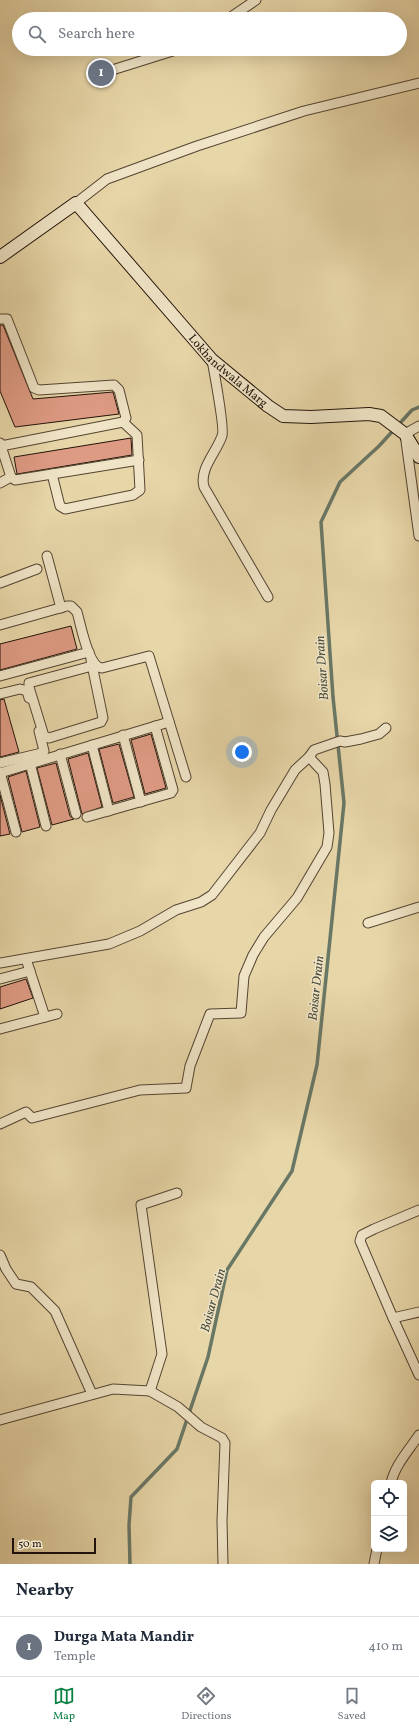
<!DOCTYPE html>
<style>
body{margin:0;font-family:Vollkorn,serif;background:#f6f6f7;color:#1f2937}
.controls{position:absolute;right:12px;bottom:12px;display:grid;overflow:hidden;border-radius:6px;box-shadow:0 4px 16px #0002}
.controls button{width:36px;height:36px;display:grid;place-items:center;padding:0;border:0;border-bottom:1px solid #e0e1e3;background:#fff;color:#1f2937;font:20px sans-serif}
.scale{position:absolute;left:12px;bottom:10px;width:84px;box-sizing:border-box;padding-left:4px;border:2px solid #23130a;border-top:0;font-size:11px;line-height:14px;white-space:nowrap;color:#23130a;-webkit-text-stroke:3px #efe4c6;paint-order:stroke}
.you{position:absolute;left:242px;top:752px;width:14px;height:14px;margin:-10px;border:3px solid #fff;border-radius:50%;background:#1a73e8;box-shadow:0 0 0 6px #1a73e833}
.badge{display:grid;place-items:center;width:26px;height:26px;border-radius:50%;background:#0b8043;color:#fff;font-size:13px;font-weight:700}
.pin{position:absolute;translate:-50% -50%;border:2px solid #fff;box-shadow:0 1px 4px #0006}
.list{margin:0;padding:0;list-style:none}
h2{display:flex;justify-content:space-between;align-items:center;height:52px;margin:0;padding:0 16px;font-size:17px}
h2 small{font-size:13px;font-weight:400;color:#747a83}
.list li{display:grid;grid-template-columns:26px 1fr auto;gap:12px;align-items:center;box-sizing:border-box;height:60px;padding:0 16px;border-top:1px solid #e0e1e3}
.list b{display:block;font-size:15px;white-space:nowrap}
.list p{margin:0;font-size:13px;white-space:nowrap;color:#747a83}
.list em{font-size:13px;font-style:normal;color:#747a83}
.icon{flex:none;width:22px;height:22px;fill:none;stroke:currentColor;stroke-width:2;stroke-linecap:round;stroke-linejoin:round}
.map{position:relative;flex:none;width:419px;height:1564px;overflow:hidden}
.search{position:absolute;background:#fff;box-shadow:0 4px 16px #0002;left:12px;right:12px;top:12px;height:44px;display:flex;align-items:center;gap:10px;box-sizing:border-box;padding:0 14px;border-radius:22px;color:#747a83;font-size:15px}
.sheet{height:112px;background:#fff}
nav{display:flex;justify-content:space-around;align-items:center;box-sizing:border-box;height:56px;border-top:1px solid #e0e1e3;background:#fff;font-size:11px;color:#747a83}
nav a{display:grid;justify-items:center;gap:2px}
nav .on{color:#0b8043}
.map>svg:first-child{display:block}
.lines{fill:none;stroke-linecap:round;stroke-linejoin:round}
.stream{stroke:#697765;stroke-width:3.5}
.building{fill:#de9b84;stroke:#23130a}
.street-casing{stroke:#544432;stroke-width:11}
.secondary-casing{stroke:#23130a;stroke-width:14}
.street{stroke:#efe4c6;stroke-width:9}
.secondary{stroke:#efe4c6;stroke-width:12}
.labels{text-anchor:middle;stroke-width:3;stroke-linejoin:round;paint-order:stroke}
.street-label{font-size:12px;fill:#23130a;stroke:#efe4c6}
.water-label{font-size:13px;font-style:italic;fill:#4c4d3f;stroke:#efe4c6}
</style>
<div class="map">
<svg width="419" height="1564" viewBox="0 0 419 1564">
<rect width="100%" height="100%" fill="#e7d6a8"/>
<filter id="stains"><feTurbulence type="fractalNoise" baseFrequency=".005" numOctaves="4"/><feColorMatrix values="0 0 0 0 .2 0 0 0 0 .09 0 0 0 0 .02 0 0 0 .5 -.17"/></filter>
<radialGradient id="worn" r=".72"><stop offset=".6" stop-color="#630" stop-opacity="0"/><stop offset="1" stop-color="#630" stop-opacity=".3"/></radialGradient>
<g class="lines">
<polyline class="stream" points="130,1564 129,1525 131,1497 177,1449 208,1357 227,1270 292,1171 317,1065 344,803 333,697 321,522 340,482 379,446 412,410 419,407"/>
</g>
<g class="building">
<polygon points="0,325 3,325 33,399 113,392 119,414 15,427 0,391"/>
<polygon points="131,438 132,455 17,474 14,457"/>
<polygon points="71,626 77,649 0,670 0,644"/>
<polygon points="4,699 19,752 0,757 0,700"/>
<polygon points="151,734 166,788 145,794 131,740"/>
<polygon points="119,744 134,797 113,803 99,749"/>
<polygon points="88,753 102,807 82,814 68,759"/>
<polygon points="56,763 70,816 74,819 52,825 37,768"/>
<polygon points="26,771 40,827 22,832 8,777"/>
<polygon points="0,795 10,834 0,836"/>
<polygon points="26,979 33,998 0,1009 0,987"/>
</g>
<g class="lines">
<g class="street-casing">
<g id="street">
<polyline points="228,19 256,0"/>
<polyline points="109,71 179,49"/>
<polyline points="76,203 107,179 197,146 304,111 419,83"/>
<polyline points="0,319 7,319 34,388 39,390 114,385 119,390 126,418 123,422 1,446"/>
<path d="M212,360c2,11 13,70 10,76 -6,17 -23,33 -18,51l64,110"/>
<polyline points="419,426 405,434 419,536"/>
<polyline points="0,443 11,477 15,480 139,460"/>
<polyline points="52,474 60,506 65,509 133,495 140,490 137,435 123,422"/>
<polyline points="0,483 11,477"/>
<polyline points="47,556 61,608"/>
<polyline points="0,583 37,569"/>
<path d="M0,625l67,-19h4l6,6c4,13 11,55 25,56l47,-12 37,121"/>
<polyline points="91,660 103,718 101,722 49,738 44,736 29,687 29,683 92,666"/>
<polyline points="0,676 89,652"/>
<polyline points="0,694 20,689 27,691 29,698"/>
<polyline points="123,735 141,802"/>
<polyline points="92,745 109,811"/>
<polyline points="60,754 76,814"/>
<polyline points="0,763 42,753 44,751 39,731"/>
<polyline points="30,763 46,826"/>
<polyline points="0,772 16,832"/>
<polyline points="0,773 169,722"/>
<polyline points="87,817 171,793 173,790 155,726"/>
<polyline points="368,923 419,907"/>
<polyline points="26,959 45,1017"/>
<polyline points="0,963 109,944 140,931 176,910 201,902 212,895 260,833 271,810 295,770 309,757 314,750 340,741 345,742 361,739 379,734 386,728"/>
<polyline points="0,979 30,971"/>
<polyline points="0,1029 57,1014"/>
<polyline points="0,1124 26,1112 32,1118 140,1090 186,1088 190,1066 210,1014 241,1013 244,976 253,955 264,937 297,898 327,847 329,833 325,784 323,772 309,757"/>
<polyline points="419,1210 374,1229 362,1235 360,1241 393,1318 419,1375"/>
<polyline points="0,1255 6,1269 16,1284 31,1287 55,1311 92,1394"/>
<polyline points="393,1318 419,1312"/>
<polyline points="150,1391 162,1354 141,1205 177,1193"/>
<polyline points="0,1420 113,1389 150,1391 178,1407 201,1427 222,1438 225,1443 222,1521 223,1564"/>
<path d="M391,1483c4,-18 18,-33 28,-48"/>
<polyline points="374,1564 377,1549"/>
</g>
</g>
<g class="secondary-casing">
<g id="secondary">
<path id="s1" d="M0,257l76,-54 136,157 56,46 15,10 28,1 58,-3 12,2 24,18 14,23"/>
</g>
</g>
<use href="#street" class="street"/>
<use href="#secondary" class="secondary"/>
</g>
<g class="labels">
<g class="street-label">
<text dy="4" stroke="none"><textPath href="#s1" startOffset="320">Lokhandwala Marg</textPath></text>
</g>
<g class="water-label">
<text transform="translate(321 668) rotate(-94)" y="5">Boisar Drain</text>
<text transform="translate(315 988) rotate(-84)" y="5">Boisar Drain</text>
<text transform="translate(212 1300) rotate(-75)" y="5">Boisar Drain</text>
</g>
</g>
<rect width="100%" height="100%" filter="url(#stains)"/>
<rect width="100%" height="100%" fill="url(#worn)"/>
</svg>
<div class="controls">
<button><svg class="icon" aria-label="locate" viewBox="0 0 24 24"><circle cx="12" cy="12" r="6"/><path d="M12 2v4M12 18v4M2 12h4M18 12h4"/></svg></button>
<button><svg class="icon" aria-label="layers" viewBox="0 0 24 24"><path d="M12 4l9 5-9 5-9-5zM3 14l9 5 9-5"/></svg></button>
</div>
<div class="scale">50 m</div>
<div class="you"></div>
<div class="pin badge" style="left:101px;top:73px;background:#6b7280">1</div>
<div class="search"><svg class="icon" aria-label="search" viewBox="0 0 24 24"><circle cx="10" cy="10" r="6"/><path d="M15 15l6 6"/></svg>Search here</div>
</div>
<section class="sheet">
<h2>Nearby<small></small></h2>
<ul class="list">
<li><span class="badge" style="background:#6b7280">1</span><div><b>Durga Mata Mandir</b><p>Temple</p></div><em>410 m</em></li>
</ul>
</section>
<nav>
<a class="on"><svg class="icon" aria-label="map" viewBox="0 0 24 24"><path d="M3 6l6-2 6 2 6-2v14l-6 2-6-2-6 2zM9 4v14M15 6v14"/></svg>Map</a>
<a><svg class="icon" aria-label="directions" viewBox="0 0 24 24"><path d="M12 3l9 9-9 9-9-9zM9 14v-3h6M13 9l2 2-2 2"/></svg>Directions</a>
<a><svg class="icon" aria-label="saved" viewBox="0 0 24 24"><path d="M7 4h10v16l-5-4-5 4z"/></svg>Saved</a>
</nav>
